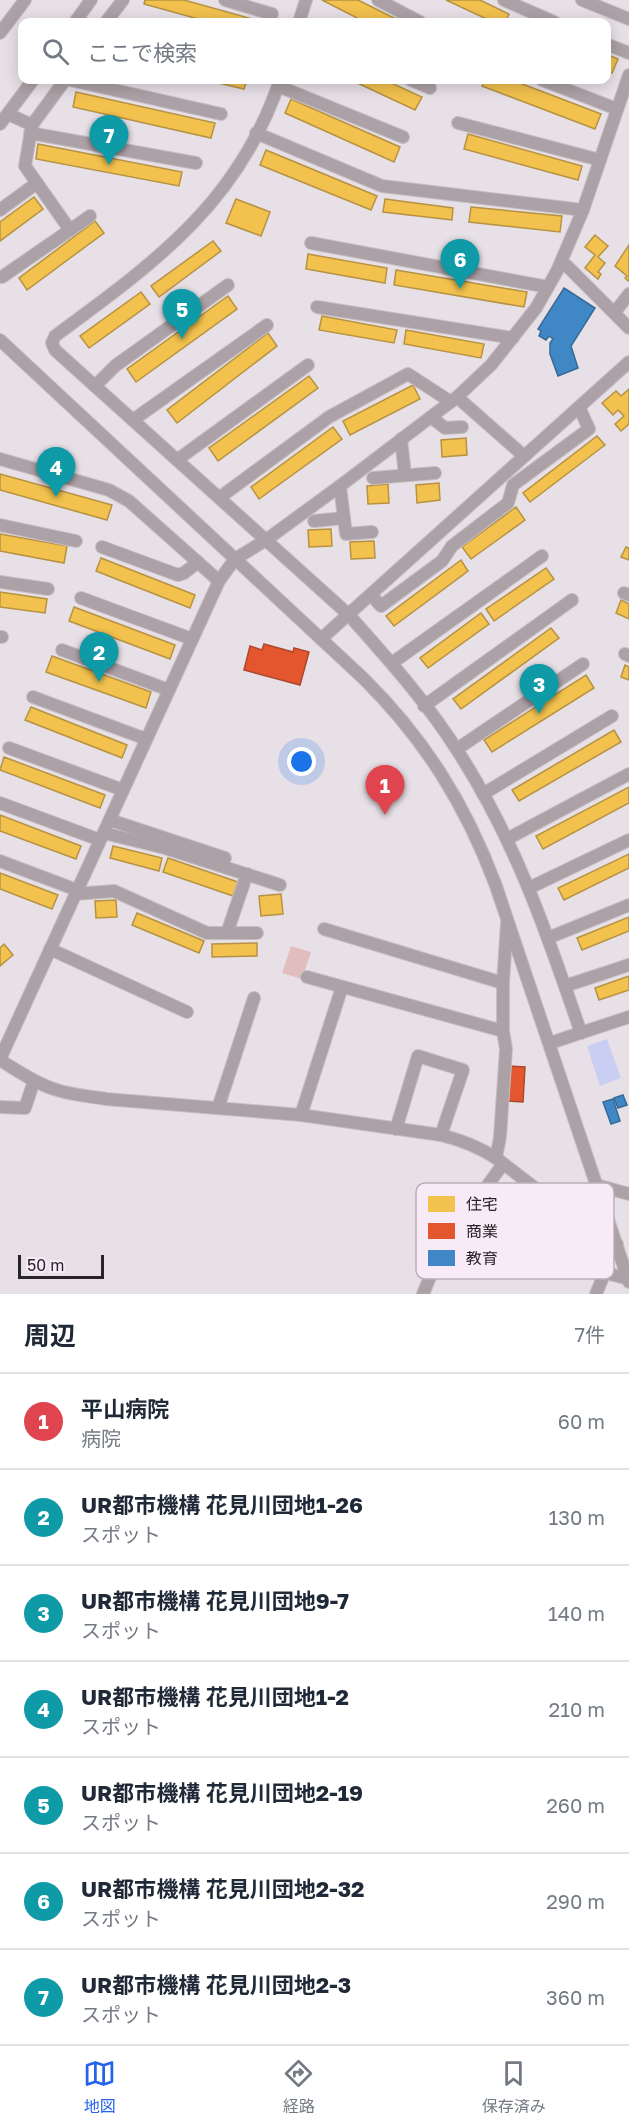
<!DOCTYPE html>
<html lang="ja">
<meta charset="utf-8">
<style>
body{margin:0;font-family:"Golos Text","Noto Sans JP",sans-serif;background:#f2f2f3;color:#1f2937}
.scale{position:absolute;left:18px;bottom:15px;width:86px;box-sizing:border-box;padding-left:6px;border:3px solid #292428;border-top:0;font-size:16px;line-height:21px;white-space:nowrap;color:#292428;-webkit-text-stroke:4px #f8eaf6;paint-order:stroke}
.you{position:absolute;left:302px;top:762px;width:21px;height:21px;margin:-15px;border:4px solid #fff;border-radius:50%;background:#1a73e8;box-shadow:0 0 0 9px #1a73e833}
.badge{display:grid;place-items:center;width:39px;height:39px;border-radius:50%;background:#2563eb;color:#fff;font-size:20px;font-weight:700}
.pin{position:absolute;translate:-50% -50px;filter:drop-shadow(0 2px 3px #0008)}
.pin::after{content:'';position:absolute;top:32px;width:21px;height:18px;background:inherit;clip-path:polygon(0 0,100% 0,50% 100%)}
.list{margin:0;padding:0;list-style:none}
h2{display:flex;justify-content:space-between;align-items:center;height:78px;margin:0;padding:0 24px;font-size:26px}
h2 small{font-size:20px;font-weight:400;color:#747a83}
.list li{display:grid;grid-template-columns:39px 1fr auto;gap:18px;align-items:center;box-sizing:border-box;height:96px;padding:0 24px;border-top:2px solid #e0e1e3}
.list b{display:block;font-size:22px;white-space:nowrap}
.list p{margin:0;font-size:20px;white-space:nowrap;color:#747a83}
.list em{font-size:20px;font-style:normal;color:#747a83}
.icon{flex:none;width:33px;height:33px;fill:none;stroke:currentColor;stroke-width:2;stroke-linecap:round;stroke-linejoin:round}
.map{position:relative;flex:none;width:629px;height:1294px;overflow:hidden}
.search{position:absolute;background:#fff;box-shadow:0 3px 15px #0003;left:18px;right:18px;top:18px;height:66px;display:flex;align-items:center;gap:15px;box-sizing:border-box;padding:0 21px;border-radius:12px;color:#747a83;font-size:22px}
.sheet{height:750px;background:#fff}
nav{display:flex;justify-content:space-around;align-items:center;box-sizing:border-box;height:84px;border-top:2px solid #e0e1e3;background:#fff;font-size:16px;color:#747a83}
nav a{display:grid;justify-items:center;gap:3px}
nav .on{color:#2563eb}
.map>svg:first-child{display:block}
.green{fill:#e1bdbe}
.water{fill:#cacef2}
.homes{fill:#f2c14e;stroke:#b69243;stroke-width:1.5}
.shops{fill:#e4572e;stroke:#ac482c;stroke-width:1.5}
.schools{fill:#3f88c5;stroke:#386a96;stroke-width:1.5}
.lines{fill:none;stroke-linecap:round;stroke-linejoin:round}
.minor-casing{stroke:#c5bfc4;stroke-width:14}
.minor{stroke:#aca1a6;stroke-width:12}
.key{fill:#f8eaf6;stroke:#baafb8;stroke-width:1.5}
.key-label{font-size:16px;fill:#292428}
</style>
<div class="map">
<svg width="629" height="1294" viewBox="0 0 629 1294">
<rect width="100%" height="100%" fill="#e8e0e7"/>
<polygon class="green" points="291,946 311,952 302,979 282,973"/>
<polygon class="water" points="607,1039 621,1078 600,1086 587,1046"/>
<g class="homes">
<polygon points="145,0 184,0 263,22 209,22 144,4"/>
<polygon points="322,0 358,0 402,22 365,22"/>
<polygon points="446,0 480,0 509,14 505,22 493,22"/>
<polygon points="606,54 618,59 612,73 606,71"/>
<polygon points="206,80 247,80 244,89"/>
<polygon points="351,80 385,80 422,97 415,110"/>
<polygon points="485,80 512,80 601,114 595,129 482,86"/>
<polygon points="76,92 215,123 211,138 73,107"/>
<polygon points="291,99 400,147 394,162 285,113"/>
<polygon points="468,134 582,166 578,180 464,149"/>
<polygon points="38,144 182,172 179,186 36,159"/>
<polygon points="266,150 377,196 371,210 260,165"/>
<polygon points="34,197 43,209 0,241 0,222"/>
<polygon points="236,199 270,212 261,236 226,223"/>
<polygon points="385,199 453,208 452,220 383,212"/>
<polygon points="471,207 562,216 560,232 469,222"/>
<polygon points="95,221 104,233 27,290 19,278"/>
<polygon points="595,235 608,246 598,257 605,263 598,272 601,274 598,279 585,268 595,255 585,247"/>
<polygon points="213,241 221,251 159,297 151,286"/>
<polygon points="629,245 629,280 628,281 625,278 627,276 615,266"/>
<polygon points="308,254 387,268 385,283 306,269"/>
<polygon points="396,270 527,292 524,307 394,285"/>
<polygon points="141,292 150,304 89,348 80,336"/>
<polygon points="228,296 237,309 136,382 127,369"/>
<polygon points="322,316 397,330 394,343 319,330"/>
<polygon points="406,330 484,344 481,358 404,344"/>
<polygon points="268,333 277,346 177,423 167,410"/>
<polygon points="309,376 318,388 218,461 209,448"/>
<polygon points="413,385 420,399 350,435 343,421"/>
<polygon points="629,389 629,424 621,431 615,424 624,416 618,410 613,415 602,403 616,391 621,396"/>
<polygon points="333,427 342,439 259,499 251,487"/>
<polygon points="597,436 605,445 530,502 523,493"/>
<polygon points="466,438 467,455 442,457 441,440"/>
<polygon points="0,474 112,505 107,520 0,490"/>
<polygon points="439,483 440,500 417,503 416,485"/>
<polygon points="388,484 389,503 368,504 367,486"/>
<polygon points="516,507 525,520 471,559 462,547"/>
<polygon points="331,529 332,546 309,547 308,530"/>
<polygon points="0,534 67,546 64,563 0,551"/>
<polygon points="374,541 375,558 351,559 350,542"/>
<polygon points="626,547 629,548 629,560 621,557"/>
<polygon points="101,558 195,595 190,608 96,571"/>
<polygon points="461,560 468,571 394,626 386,616"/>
<polygon points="546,568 554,579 494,621 486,609"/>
<polygon points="0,592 47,599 45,613 0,607"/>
<polygon points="621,600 629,604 629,619 616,613"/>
<polygon points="74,607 175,645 170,659 69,621"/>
<polygon points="481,613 489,624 428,668 420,658"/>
<polygon points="551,628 559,638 461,709 453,699"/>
<polygon points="52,656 151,692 146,708 46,672"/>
<polygon points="625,665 629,667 629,680 621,677"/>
<polygon points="586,675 594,688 492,752 484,740"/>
<polygon points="31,707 127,745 122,758 25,720"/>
<polygon points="614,730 621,742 519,801 512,790"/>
<polygon points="4,757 105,795 100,808 0,770"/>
<polygon points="629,787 629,803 543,849 536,836"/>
<polygon points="0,815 81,846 76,859 0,831"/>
<polygon points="113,846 162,858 159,871 110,858"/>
<polygon points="629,854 629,868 564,900 558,888"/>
<polygon points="168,858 238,882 233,896 163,872"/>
<polygon points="0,873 58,895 52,909 0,889"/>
<polygon points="281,894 283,914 261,916 259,896"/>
<polygon points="116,900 117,917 96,918 95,901"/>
<polygon points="137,913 204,941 199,953 132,925"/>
<polygon points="629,917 629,931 582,950 577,938"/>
<polygon points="257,943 257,956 212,957 212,944"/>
<polygon points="4,944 13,955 0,966 0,948"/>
<polygon points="629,976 629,990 599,1000 595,988"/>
</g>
<g class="shops">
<polygon points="264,644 293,652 294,648 309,652 300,685 244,670 250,646 262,650"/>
<polygon points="509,1066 525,1067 523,1102 507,1101"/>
</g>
<g class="schools">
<polygon points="564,288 595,308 571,346 578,368 558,376 550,354 550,343 553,339 549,336 546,340 539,336 541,331 538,329"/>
<polygon points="623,1095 627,1105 618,1108 614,1098"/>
<polygon points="613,1099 620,1121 611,1124 603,1102"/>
</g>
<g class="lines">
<g class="minor-casing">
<g id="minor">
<polyline points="225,0 272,14"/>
<polyline points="378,0 420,22"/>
<polyline points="504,0 554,22"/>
<polyline points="582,0 629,19"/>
<polyline points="75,22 91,0"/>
<polyline points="106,22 123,0"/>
<polyline points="299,22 306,0"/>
<polyline points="0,33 25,0"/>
<polyline points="606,44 629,53"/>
<polyline points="70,80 221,114"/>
<path d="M280,80c-41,123 -126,183 -225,256l-3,7 3,7 294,265c38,43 77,86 108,135 58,89 90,183 124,283"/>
<polyline points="411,80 430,88"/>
<polyline points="542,80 617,109"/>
<polyline points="278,86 403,137"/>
<polyline points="8,114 32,125 65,80"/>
<polyline points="458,123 600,160"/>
<polyline points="0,124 33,80"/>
<polyline points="30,133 196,163"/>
<polyline points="256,133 382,186 583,210"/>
<polyline points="0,210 37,183"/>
<polyline points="70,230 90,216"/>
<polyline points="311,243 548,287"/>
<polyline points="566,265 629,328"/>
<polyline points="2,277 70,230 25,166 32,125"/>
<polyline points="317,307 513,338"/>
<polyline points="615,312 629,294"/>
<path d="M0,340l363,338c61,60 103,127 133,208l133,396"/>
<polyline points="95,386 115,366 228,285"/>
<polyline points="457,397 524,456"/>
<polyline points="431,417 445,428 462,427"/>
<polyline points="133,420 267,325"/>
<polyline points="401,439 405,475"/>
<polyline points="0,459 109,490 129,501 219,581"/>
<polyline points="177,460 308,365"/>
<polyline points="373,478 435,473"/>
<polyline points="340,486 346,534 372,532"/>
<polyline points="219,498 329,417 408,374 451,402"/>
<polyline points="314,521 344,518"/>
<polyline points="0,525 76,541"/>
<polyline points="102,547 178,575 184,573 198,562"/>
<polyline points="0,582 48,589"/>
<polyline points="624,593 629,595"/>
<polyline points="371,595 381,606 442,561 452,546 508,503 513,485 589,429 579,407"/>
<polyline points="81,598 192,639"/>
<polyline points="0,637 2,637"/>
<polyline points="321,639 629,362"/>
<polyline points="62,650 169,690"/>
<polyline points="625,654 629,656"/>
<polyline points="392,663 542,556"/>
<polyline points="33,697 146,739"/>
<polyline points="424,706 572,600"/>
<polyline points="9,748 123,790"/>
<polyline points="457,749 583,664"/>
<polyline points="483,794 612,716"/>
<polyline points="0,803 100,840"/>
<polyline points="110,820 225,858"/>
<polyline points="104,833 165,848 280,885"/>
<polyline points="507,839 629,774"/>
<polyline points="0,861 77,890"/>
<polyline points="529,888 629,840"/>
<polyline points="75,894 114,891 207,933 257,933"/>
<polyline points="324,929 503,983"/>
<polyline points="227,933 247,874"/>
<polyline points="548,938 629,905"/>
<polyline points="50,949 187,1012"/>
<polyline points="307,977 503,1031"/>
<polyline points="565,986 629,965"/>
<polyline points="550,1043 629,1017"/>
<polyline points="0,1059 219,581 235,559 266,540 340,486 457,397 491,365 536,308 557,271 583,210 629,75"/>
<path d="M0,1060c18,11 35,23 54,29 16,6 35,7 52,10l195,16 140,20c20,5 38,12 55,23l99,76 22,10"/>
<polyline points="0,1107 25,1108 34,1081"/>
<polyline points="218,1108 254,998"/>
<polyline points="301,1115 342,987"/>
<polyline points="396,1129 418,1056 463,1070 441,1135"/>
<polyline points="496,1158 500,1137 506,1049 503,1031 503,983 507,923"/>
<polyline points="596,1185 629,1194"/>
<polyline points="455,1231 506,1247 629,1279"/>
<polyline points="423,1294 442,1248 503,1164"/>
<polyline points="596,1294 605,1272"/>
</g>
</g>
<use href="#minor" class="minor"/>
</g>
<rect x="416" y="1183" width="198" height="96" rx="9" class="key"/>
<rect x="428" y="1196" width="27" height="16" fill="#f2c14e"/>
<rect x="428" y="1223" width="27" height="16" fill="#e4572e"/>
<rect x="428" y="1250" width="27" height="16" fill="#3f88c5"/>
<g class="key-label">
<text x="466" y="1210">住宅</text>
<text x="466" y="1237">商業</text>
<text x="466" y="1264">教育</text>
</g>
</svg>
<div class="scale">50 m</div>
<div class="you"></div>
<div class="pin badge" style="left:385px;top:815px;background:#e0444e">1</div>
<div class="pin badge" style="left:99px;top:682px;background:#0f9aa8">2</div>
<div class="pin badge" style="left:539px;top:714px;background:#0f9aa8">3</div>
<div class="pin badge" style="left:56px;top:497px;background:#0f9aa8">4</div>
<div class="pin badge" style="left:182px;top:339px;background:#0f9aa8">5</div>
<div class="pin badge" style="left:460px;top:289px;background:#0f9aa8">6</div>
<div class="pin badge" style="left:109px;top:165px;background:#0f9aa8">7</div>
<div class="search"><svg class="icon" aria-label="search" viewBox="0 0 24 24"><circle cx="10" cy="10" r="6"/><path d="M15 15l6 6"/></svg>ここで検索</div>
</div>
<section class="sheet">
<h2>周辺<small>7件</small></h2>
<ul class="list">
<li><span class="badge" style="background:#e0444e">1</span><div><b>平山病院</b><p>病院</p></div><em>60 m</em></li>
<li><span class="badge" style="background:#0f9aa8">2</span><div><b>UR都市機構 花見川団地1-26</b><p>スポット</p></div><em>130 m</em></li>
<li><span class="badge" style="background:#0f9aa8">3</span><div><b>UR都市機構 花見川団地9-7</b><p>スポット</p></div><em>140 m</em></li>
<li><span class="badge" style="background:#0f9aa8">4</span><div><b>UR都市機構 花見川団地1-2</b><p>スポット</p></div><em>210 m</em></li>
<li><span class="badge" style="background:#0f9aa8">5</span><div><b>UR都市機構 花見川団地2-19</b><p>スポット</p></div><em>260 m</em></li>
<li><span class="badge" style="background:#0f9aa8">6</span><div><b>UR都市機構 花見川団地2-32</b><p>スポット</p></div><em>290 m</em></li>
<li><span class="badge" style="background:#0f9aa8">7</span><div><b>UR都市機構 花見川団地2-3</b><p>スポット</p></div><em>360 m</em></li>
</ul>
</section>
<nav>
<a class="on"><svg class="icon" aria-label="map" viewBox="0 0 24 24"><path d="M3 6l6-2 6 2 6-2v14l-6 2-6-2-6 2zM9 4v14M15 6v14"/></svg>地図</a>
<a><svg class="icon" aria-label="directions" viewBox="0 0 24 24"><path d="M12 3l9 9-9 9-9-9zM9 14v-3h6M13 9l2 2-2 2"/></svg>経路</a>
<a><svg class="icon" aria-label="saved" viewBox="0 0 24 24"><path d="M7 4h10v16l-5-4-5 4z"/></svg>保存済み</a>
</nav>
